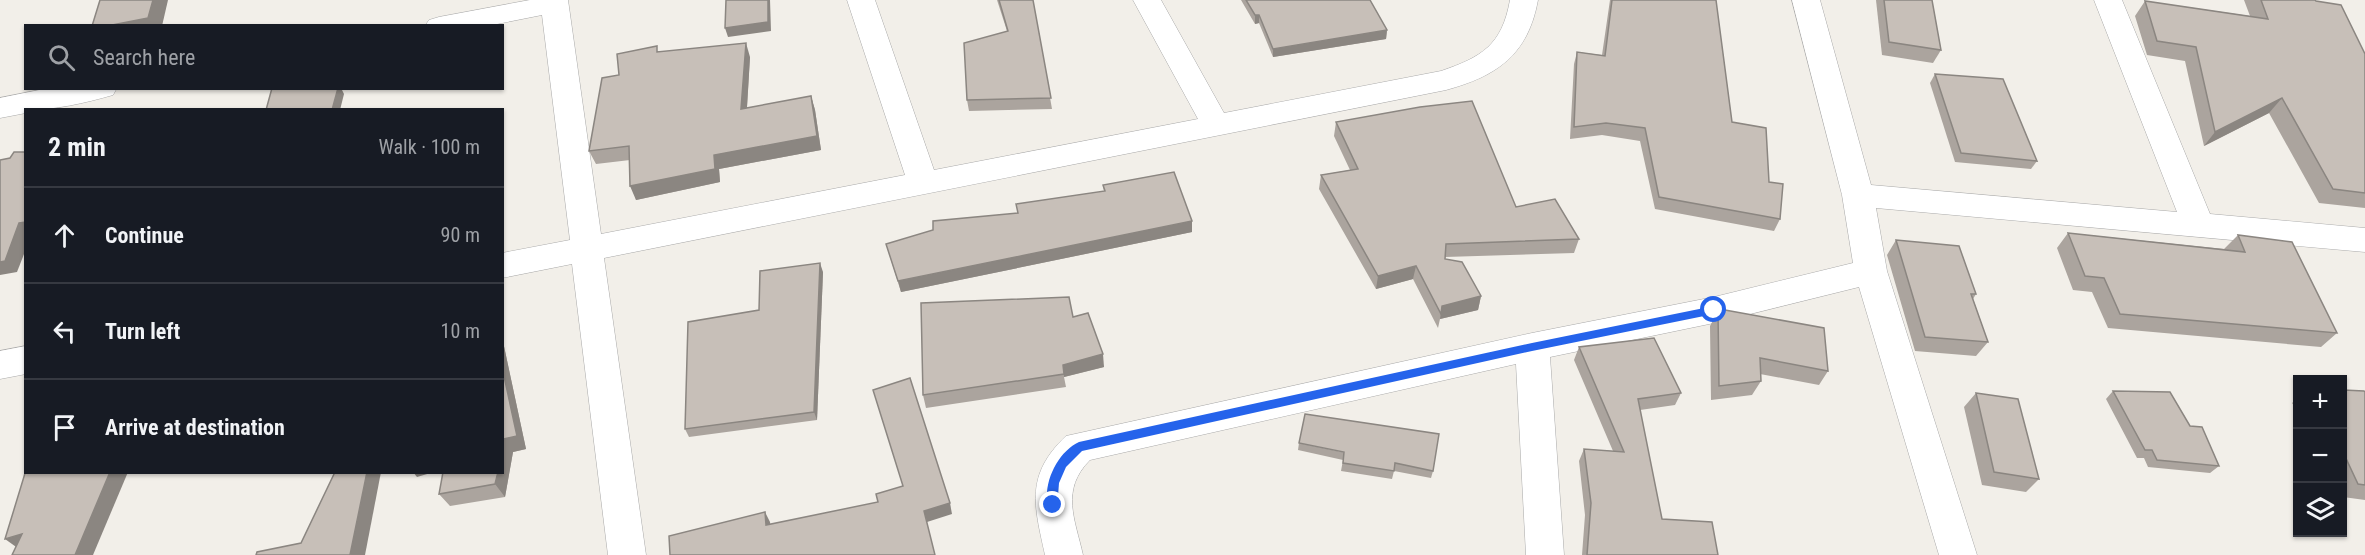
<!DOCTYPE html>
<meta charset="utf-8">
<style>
body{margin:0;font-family:"Roboto Condensed",sans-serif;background:#20242c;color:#f1f3f6}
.controls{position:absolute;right:18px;bottom:18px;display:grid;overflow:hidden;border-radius:0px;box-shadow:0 2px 4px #0004}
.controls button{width:54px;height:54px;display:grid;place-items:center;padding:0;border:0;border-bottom:2px solid #363941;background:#171b24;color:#f1f3f6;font:30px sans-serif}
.stop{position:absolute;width:18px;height:18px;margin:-14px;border:4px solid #2563eb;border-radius:50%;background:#fff}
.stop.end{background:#2563eb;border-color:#fff;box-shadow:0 2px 6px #0008}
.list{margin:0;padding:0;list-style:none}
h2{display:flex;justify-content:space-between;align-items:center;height:78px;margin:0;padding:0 24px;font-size:26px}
h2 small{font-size:20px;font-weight:400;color:#9ea1a6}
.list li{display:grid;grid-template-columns:39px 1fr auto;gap:18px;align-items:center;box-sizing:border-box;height:96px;padding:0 24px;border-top:2px solid #363941}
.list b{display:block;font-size:22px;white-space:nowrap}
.list em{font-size:20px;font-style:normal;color:#9ea1a6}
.icon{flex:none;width:33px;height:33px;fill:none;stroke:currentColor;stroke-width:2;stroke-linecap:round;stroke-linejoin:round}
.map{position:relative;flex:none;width:2365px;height:555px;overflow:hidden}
.search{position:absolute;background:#171b24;box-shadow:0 2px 4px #0004;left:24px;top:24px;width:480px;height:66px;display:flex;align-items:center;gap:15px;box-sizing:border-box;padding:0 21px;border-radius:0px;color:#9ea1a6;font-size:22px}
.panel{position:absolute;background:#171b24;box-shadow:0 2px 4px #0004;left:24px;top:108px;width:480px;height:366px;border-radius:0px}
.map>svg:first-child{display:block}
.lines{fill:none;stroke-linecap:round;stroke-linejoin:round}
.minor-casing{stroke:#a9a9a9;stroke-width:1}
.minor{fill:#fff;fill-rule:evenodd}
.wall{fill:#aba49e}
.shaded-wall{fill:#8b8681}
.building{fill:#c7bfb8;stroke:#8b8681;stroke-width:1.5}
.route{fill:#2563eb}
</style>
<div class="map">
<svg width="2365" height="555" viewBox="0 0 2365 555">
<rect width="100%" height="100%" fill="#f2efe9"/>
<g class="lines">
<g class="minor-casing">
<g id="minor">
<path d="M530,0h38l33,234 304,-59 -58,-175h28l59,170 264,-51 -65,-119h28l63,113 217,-42c41,-14 61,-26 69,-71h28c-10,55 -41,76 -92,90l-842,168 42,297h-38l-36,-291 -70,14v-25l68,-13 -28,-225 -55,11h-62l4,-6 10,-3z"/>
<path d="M1792,0h28l51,185 306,27 -83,-212h28l88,214 155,14v24l-489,-44 11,63 90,284h-38l-80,-268 -145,36 -164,34 14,198h-38l-10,-191 -426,96c-30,30 -15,59 -7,95h-38c-11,-50 -20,-80 21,-119l466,-103 182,-36 139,-34 -11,-68z"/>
<path d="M49,88h68l-4,7c-28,8 -58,15 -87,15v3l-26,5v-20z"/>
<polygon points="26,346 26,374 0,379 0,351"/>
</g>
</g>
<use href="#minor" class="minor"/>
</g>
<g class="wall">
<polygon points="997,0 1033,0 1052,109 969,111 967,100 1007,31"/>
<polygon points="1241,0 1370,0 1387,30 1386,39 1273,57 1259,23 1255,24"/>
<polygon points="1610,0 1716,0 1732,122 1769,182 1780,219 1774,231 1655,209 1640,141 1602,135 1570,139 1574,64 1577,52 1602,55"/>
<polygon points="1876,0 1932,0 1941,50 1933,63 1882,55"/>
<polygon points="2244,0 2315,0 2365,193 2365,208 2319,203 2269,113 2204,146 2185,61 2147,55 2135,16 2145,1 2250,16"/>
<polygon points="659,51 750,57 747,108 811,96 815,110 821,150 719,169 720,182 636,200 630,160 596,164 589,151 619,75"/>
<polygon points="1935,74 2037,161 2031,169 1955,162 1930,83"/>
<polygon points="1336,122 1516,207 1579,239 1574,253 1445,257 1445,259 1481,296 1478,310 1440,319 1438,328 1413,279 1376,289 1319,189 1321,175 1350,170 1334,136"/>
<polygon points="1103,185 1192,221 1192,232 901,292 886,244 1017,213 1104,191"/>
<polygon points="2068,233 2224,249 2238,235 2337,333 2321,347 2108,328 2092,292 2073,290 2057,248"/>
<polygon points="1896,240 1976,294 1973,299 1988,342 1976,356 1915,351 1887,255"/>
<polygon points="823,272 817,420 689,437 685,429 759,310"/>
<polygon points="1718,311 1828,371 1819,385 1760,374 1761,381 1752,395 1711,400 1710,326"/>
<polygon points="1073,317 1104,367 1064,377 1066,387 926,408 923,395"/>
<polygon points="502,337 526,449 513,452 505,497 450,506 439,494"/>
<polygon points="1579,347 1681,393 1675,405 1640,410 1662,519 1718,555 1582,555 1585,515 1579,461 1584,449 1613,451 1574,360"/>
<polygon points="2343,390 2365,392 2365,500 2343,497"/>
<polygon points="2113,391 2190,426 2219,466 2210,473 2148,467 2144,458 2137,458 2106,399"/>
<polygon points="1976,393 2039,479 2026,492 1982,485 1964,407"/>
<polygon points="2298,398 2298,411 2292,403"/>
<polygon points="1299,443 1433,471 1431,478 1394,471 1392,479 1341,471 1343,460 1298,450"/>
</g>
<g class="shaded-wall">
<polygon points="153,0 168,0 162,26 107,26"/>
<polygon points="768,0 770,0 771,31 728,37 725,28"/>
<polygon points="1255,15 1259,15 1259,23 1255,24"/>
<polygon points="1387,30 1386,39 1273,57 1273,49"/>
<polygon points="746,43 750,57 746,123 741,109"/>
<polygon points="338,88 341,88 344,94 340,110 332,110"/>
<polygon points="811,96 815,110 821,150 719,169 720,182 636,200 630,186 714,155"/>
<polygon points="2282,98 2269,113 2204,146 2215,132"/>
<polygon points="1192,221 1192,232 901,292 898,281"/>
<polygon points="26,222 26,249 17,272 0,275 0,262 19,223"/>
<polygon points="820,263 823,272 817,420 814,412"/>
<polygon points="1416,266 1413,279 1376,289 1378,276"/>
<polygon points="1481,296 1478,310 1440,319 1442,306"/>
<polygon points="502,337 526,449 513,452 505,497 495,484 498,472 502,472"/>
<polygon points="1103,354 1104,367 1064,377 1063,365"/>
<polygon points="110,472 128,472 93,555 75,555"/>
<polygon points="367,472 381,472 365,555 350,555"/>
<polygon points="413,472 434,472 417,477"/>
<polygon points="950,503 952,514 927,522 924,511"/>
<polygon points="765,512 770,522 772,536 766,525"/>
<polygon points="22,534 19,549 5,539"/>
</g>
<g class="building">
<polygon points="100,0 153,0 148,18 107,26 92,26"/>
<polygon points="726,0 768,0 768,22 725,28"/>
<polygon points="999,0 1033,0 1051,98 967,100 964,43 1008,31"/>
<polygon points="1246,0 1370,0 1387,30 1273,49 1259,15 1255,15"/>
<polygon points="1612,0 1716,0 1732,122 1766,128 1769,182 1783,184 1780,219 1659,197 1645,128 1606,123 1574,127 1577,52 1605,56"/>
<polygon points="1884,0 1932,0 1941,50 1889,42"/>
<polygon points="2261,0 2315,0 2316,1 2341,5 2365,54 2365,193 2333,189 2282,98 2215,132 2196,47 2157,41 2145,1 2268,19"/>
<polygon points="746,43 741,109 811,96 817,136 714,155 715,169 630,186 629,146 589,151 602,78 619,75 617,54 657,46 657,52"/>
<polygon points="1935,74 2003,79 2037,161 1961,153"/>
<polygon points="272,88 338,88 332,110 266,110"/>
<polygon points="1472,101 1516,207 1555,199 1579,239 1446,244 1445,259 1462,262 1481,296 1442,306 1441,314 1416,266 1378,276 1321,175 1358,169 1336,122 1420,107"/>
<polygon points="14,152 26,152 26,222 19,223 5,261 0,262 0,160 10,158"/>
<polygon points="1174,172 1192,221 898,281 886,244 933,230 933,221 1018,213 1016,204 1105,191 1103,185"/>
<polygon points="2068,233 2245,252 2238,235 2292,242 2337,333 2120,314 2104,278 2085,276"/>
<polygon points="1896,240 1959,246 1976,294 1971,294 1988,342 1925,337"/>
<polygon points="820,263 814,412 685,429 688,322 759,310 760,271"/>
<polygon points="1069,297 1073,317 1088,313 1103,354 1063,365 1064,374 923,395 921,303"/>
<polygon points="1725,310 1824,328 1828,371 1760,358 1761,381 1719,386 1718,311"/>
<polygon points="1654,338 1681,393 1638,399 1662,519 1712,522 1718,555 1587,555 1591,503 1584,449 1624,452 1579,347"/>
<polygon points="502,367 517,436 504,439 502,447"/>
<polygon points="910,378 950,503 924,511 935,555 670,555 669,536 765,512 766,525 878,502 876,494 903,486 873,390"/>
<polygon points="2343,390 2364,391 2365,392 2365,485 2358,484 2343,452"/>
<polygon points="2113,391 2170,392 2190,426 2202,427 2219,466 2157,460 2152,450 2145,450"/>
<polygon points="1976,393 2018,399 2039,479 1994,472"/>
<polygon points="1305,414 1439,434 1433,471 1395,463 1394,471 1343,463 1344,452 1299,443"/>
<polygon points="26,470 26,472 110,472 75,555 12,555 22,534 5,539"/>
<polygon points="335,472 367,472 350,555 256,555 257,552 301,543"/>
<polygon points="443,472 498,472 495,484 439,494"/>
</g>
<path class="route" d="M1714,306l5,4 -5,4 -182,37 -450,100 -16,16 -7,16 -2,26h-8c-8,-23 8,-57 30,-67l453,-99z"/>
</svg>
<div class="controls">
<button>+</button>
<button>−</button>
<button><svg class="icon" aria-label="layers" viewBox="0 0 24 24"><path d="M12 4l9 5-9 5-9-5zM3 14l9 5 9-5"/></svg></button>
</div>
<div class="stop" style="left:1714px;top:310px"></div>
<div class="stop end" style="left:1053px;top:505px"></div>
<div class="search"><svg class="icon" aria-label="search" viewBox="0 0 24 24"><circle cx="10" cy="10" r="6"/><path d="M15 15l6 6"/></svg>Search here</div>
<section class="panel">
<h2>2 min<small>Walk · 100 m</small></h2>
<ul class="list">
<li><svg class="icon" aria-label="ahead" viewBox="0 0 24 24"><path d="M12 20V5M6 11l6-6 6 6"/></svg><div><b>Continue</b></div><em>90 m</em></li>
<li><svg class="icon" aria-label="left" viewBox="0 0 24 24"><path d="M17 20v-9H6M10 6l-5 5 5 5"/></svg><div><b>Turn left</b></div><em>10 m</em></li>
<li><svg class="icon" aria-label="arrive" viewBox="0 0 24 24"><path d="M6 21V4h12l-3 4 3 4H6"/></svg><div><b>Arrive at destination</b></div></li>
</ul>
</section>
</div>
